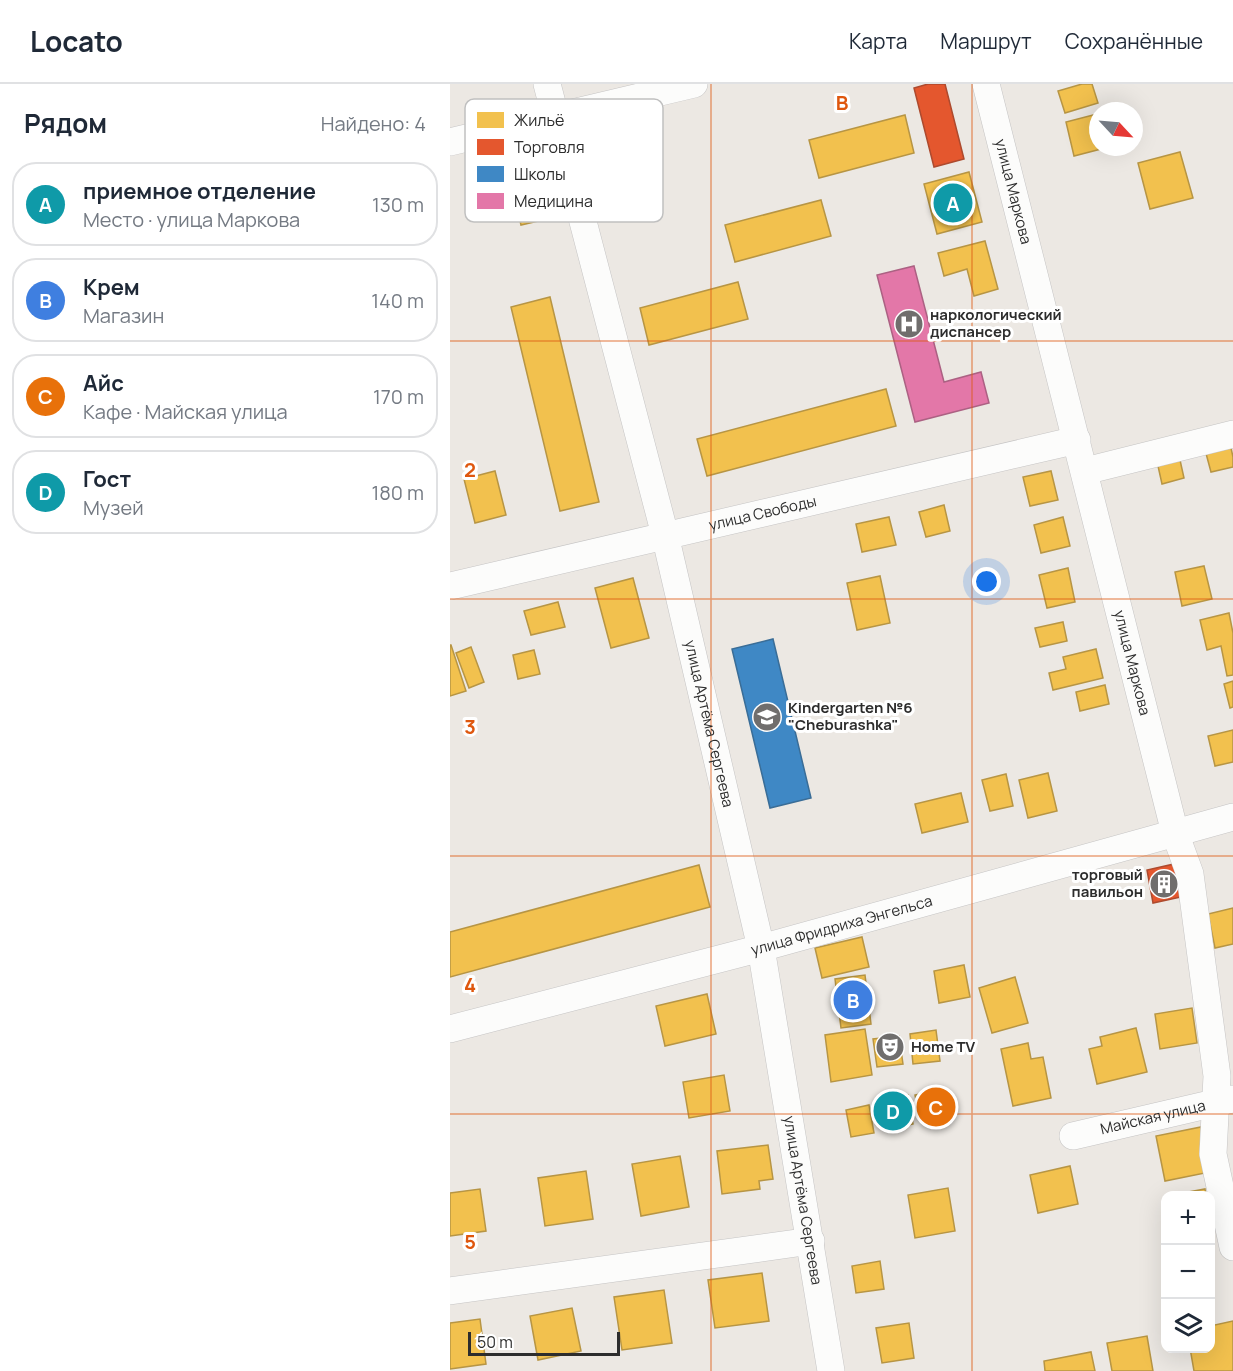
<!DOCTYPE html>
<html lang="ru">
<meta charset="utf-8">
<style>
body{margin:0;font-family:Manrope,sans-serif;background:#f2f2f3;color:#1f2937}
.controls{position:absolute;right:18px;bottom:18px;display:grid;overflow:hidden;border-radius:12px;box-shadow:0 6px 24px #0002}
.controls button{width:54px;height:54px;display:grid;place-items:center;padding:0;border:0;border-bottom:2px solid #e0e1e3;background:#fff;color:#1f2937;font:30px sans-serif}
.compass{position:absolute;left:639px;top:18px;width:54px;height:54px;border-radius:50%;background:#fff;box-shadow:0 6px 24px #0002;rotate:116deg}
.scale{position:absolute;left:18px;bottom:15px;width:152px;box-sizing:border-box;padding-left:6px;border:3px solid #2d2d2d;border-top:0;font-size:16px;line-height:21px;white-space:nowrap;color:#2d2d2d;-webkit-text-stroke:4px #fff;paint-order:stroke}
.you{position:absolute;left:537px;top:498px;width:21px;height:21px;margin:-15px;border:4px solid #fff;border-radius:50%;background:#1a73e8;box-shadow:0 0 0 9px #1a73e833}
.badge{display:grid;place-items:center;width:39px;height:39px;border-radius:50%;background:#db2777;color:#fff;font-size:20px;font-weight:700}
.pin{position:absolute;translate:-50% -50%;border:3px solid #fff;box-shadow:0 2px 6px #0006}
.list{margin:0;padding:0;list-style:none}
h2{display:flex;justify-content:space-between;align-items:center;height:78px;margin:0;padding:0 24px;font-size:26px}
h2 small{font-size:20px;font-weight:400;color:#747a83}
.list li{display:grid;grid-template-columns:39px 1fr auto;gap:18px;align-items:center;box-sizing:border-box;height:84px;margin:0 12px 12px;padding:0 12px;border:2px solid #e0e1e3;border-radius:24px}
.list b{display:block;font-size:22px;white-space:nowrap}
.list p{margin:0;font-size:20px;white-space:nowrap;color:#747a83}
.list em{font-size:20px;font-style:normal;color:#747a83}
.icon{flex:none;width:33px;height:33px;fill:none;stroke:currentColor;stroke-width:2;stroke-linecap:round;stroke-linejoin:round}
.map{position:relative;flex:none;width:783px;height:1287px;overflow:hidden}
header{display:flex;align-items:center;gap:36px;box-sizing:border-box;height:84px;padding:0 30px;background:#fff;border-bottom:2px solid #e0e1e3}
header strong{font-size:28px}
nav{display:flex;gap:33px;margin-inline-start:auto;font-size:21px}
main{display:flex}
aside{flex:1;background:#fff}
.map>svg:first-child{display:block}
.homes{fill:#f2c14e;stroke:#b79544;stroke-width:1.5}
.shops{fill:#e4572e;stroke:#ad4a2e;stroke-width:1.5}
.schools{fill:#3f88c5;stroke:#3a6d97;stroke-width:1.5}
.health{fill:#e377a8;stroke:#ac6183;stroke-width:1.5}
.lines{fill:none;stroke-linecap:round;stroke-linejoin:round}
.minor-casing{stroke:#c5c4c4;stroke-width:28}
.minor{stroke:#fcfcfb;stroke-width:27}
.grid{fill:none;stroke:#df570e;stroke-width:1.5;stroke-opacity:0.55}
.labels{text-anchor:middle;stroke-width:6;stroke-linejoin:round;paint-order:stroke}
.street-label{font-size:15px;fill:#2d2d2d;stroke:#fff}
.poi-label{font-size:15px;font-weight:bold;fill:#2d2d2d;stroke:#fff;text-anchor:start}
.key{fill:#fff;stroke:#c0c0c0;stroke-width:1.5}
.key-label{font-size:16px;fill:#2d2d2d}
.grid-label{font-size:20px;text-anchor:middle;font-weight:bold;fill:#df570e;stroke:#fff;stroke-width:6;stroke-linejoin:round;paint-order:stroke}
</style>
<header>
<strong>Locato</strong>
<nav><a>Карта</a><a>Маршрут</a><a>Сохранённые</a></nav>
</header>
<main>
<aside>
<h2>Рядом<small>Найдено: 4</small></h2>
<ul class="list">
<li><span class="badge" style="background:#0f9aa8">A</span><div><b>приемное отделение</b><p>Место · улица Маркова</p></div><em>130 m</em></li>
<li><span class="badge" style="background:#3f7fe0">B</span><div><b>Крем</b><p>Магазин</p></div><em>140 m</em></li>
<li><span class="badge" style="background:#e8710a">C</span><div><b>Айс</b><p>Кафе · Майская улица</p></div><em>170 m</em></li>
<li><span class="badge" style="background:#0f9aa8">D</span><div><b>Гост</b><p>Музей</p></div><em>180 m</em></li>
</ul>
</aside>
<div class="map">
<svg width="783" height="1287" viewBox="0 0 783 1287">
<rect width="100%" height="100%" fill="#ece8e3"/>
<g class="homes">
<polygon points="632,0 642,0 648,19 615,29 608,7"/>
<polygon points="647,30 648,63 655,64 624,72 616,38"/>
<polygon points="455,31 464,69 369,94 359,56"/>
<polygon points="730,68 743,114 700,125 688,79"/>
<polygon points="80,76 93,136 71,141 62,102 48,106 43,84"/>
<polygon points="519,88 532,138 487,150 474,100"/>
<polygon points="371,116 381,152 285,178 275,141"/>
<polygon points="535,157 548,205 524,212 517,185 494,192 488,169"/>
<polygon points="288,198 298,235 199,261 190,224"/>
<polygon points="100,213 149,418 110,427 61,223"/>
<polygon points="436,305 446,342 257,392 247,355"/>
<polygon points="779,355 783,373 783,383 761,388 754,362"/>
<polygon points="728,367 734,394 712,400 706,373"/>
<polygon points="45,387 56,431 25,439 14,395"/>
<polygon points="601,387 608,416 580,422 573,393"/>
<polygon points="494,421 500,447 476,453 469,428"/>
<polygon points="439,433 446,461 412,468 406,440"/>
<polygon points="613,433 620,462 591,469 584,441"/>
<polygon points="754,482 762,515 732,522 725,488"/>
<polygon points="618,484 625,518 597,524 589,491"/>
<polygon points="430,492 440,539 407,546 397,499"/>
<polygon points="183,494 199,554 161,564 145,504"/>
<polygon points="108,518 115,543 81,551 74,527"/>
<polygon points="779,529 783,549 783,591 777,592 771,562 757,566 750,536"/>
<polygon points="613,538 617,557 590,563 585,544"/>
<polygon points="1,561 16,607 0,612 0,561"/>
<polygon points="21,563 34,598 19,604 6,569"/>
<polygon points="646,565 653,594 603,606 599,589 616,585 613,573"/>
<polygon points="84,566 90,590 68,595 63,571"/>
<polygon points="783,597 783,623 780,624 774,600"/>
<polygon points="655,601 659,620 630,627 626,608"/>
<polygon points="783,646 783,678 765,682 758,652"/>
<polygon points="598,689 607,727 578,734 569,696"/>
<polygon points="556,690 563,722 540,727 532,696"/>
<polygon points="511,709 518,738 472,749 465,720"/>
<polygon points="249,781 260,823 0,893 0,848"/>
<polygon points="783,824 783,860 765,864 758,830"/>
<polygon points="412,853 419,883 372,894 365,864"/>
<polygon points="514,881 520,913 489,919 484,887"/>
<polygon points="415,891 421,940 391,944 385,895"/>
<polygon points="565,893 578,939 542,949 529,904"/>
<polygon points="257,910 266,950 215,962 206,922"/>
<polygon points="742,924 747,959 710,965 705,930"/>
<polygon points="686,944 697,988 647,1000 639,965 652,962 650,953"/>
<polygon points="415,945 422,991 381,998 375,951"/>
<polygon points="486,946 490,977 463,980 460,950"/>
<polygon points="449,952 453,980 427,983 423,955"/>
<polygon points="578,959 581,975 593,973 601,1014 563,1022 551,965"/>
<polygon points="274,991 280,1027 239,1034 233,998"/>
<polygon points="493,1005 498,1031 470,1037 465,1011"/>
<polygon points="458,1011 463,1040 440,1045 434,1016"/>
<polygon points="419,1021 424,1049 401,1053 396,1026"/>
<polygon points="751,1043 760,1088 715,1097 706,1052"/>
<polygon points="318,1061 323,1095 309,1097 310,1105 272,1110 267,1067"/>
<polygon points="230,1072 239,1123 191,1132 182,1080"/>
<polygon points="620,1082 628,1120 588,1129 580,1091"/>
<polygon points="136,1087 143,1135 95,1142 88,1094"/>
<polygon points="498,1104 505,1147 465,1154 458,1111"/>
<polygon points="30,1105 36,1147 0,1152 0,1109"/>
<polygon points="755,1105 756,1112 717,1112"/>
<polygon points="430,1177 434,1205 406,1209 402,1182"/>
<polygon points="312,1189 319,1237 265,1244 258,1196"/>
<polygon points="214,1206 222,1259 172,1266 164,1213"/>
<polygon points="122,1224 131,1267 88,1276 80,1232"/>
<polygon points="30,1235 36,1280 0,1285 0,1239"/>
<polygon points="783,1237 783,1287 744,1287 740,1264 760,1264 760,1242"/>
<polygon points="459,1239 464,1274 432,1279 426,1244"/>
<polygon points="697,1252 703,1287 662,1287 657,1259"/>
<polygon points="641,1268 645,1287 595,1287 594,1277"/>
</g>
<g class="shops">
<polygon points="478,0 495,0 514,75 484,83 464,4"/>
<polygon points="724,780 731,813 703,819 697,786"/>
</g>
<polygon class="schools" points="323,555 361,714 320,724 282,565"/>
<polygon class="health" points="464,182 494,298 531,288 539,319 465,338 427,191"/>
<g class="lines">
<g class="minor-casing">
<g id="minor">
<path id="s1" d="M97,0l118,451 96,413 70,423"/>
<path id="s2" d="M536,0l189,749 15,41 27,202 -4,78 20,93"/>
<polyline points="0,58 244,0"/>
<polyline points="635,387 783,350"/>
<path id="s3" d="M0,502l627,-146"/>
<path id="s4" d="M0,945l311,-81 472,-131"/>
<path id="s5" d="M623,1052l159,-37"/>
<polyline points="0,1207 361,1157"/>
</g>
</g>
<use href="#minor" class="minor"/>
</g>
<path class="grid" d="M261,0v1287M522,0v1287M0,257h783M0,515h783M0,772h783M0,1030h783"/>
<defs>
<g id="hospital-disc" transform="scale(1.5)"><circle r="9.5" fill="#706e6d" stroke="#fff"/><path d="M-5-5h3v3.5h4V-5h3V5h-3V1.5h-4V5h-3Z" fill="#fff"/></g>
<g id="school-disc" transform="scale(1.5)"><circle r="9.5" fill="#706e6d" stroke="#fff"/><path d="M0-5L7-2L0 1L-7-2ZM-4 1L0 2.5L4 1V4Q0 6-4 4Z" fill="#fff"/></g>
<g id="building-disc" transform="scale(1.5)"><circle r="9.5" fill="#706e6d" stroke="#fff"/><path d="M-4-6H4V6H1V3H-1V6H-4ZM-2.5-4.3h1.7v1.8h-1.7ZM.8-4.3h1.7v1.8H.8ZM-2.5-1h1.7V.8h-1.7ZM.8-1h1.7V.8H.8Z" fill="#fff"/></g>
<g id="theatre-disc" transform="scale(1.5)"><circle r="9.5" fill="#706e6d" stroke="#fff"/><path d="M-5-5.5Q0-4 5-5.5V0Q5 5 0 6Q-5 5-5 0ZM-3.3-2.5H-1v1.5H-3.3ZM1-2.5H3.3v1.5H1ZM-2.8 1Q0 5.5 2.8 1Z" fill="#fff"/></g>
</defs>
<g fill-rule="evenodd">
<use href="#hospital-disc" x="459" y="240"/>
<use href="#school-disc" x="317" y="633"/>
<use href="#building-disc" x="714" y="800"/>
<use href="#theatre-disc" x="440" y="963"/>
</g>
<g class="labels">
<g class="street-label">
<text dy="5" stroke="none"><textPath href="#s2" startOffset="111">улица Маркова</textPath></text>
<text dy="5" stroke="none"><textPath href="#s3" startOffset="321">улица Свободы</textPath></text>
<text dy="5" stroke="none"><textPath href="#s2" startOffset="597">улица Маркова</textPath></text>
<text dy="5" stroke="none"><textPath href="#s1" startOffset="660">улица Артёма Сергеева</textPath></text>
<text dy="5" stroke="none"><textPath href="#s4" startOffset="405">улица Фридриха Энгельса</textPath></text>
<text dy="5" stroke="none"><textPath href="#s5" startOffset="82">Майская улица</textPath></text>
<text dy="5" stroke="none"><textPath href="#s1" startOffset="1146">улица Артёма Сергеева</textPath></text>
</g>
<g class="poi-label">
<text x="480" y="236">наркологический<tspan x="480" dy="17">диспансер</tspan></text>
<text x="338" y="629">Kindergarten №6<tspan x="338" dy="17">"Cheburashka"</tspan></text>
<text x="693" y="796" text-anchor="end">торговый<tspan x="693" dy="17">павильон</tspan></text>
<text x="461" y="968">Home TV</text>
</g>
</g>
<rect x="15" y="15" width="198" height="123" rx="9" class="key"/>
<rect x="27" y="28" width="27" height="16" fill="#f2c14e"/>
<rect x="27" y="55" width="27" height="16" fill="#e4572e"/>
<rect x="27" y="82" width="27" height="16" fill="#3f88c5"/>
<rect x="27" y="109" width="27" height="16" fill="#e377a8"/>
<g class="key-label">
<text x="64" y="42">Жильё</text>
<text x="64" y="69">Торговля</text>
<text x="64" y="96">Школы</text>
<text x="64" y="123">Медицина</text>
</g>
<g class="grid-label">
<text x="392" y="26">B</text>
<text x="20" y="393">2</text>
<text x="20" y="650">3</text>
<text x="20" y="908">4</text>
<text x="20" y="1165">5</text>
</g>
</svg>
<div class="controls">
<button>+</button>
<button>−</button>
<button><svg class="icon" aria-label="layers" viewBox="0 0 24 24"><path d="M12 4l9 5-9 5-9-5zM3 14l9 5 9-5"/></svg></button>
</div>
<svg class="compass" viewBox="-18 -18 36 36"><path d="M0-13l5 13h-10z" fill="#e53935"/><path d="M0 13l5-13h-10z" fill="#747a83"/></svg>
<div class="scale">50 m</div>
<div class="you"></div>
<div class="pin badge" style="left:503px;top:119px;background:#0f9aa8">A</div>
<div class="pin badge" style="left:403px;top:916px;background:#3f7fe0">B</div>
<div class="pin badge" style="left:486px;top:1023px;background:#e8710a">C</div>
<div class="pin badge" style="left:443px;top:1027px;background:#0f9aa8">D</div>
</div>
</main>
